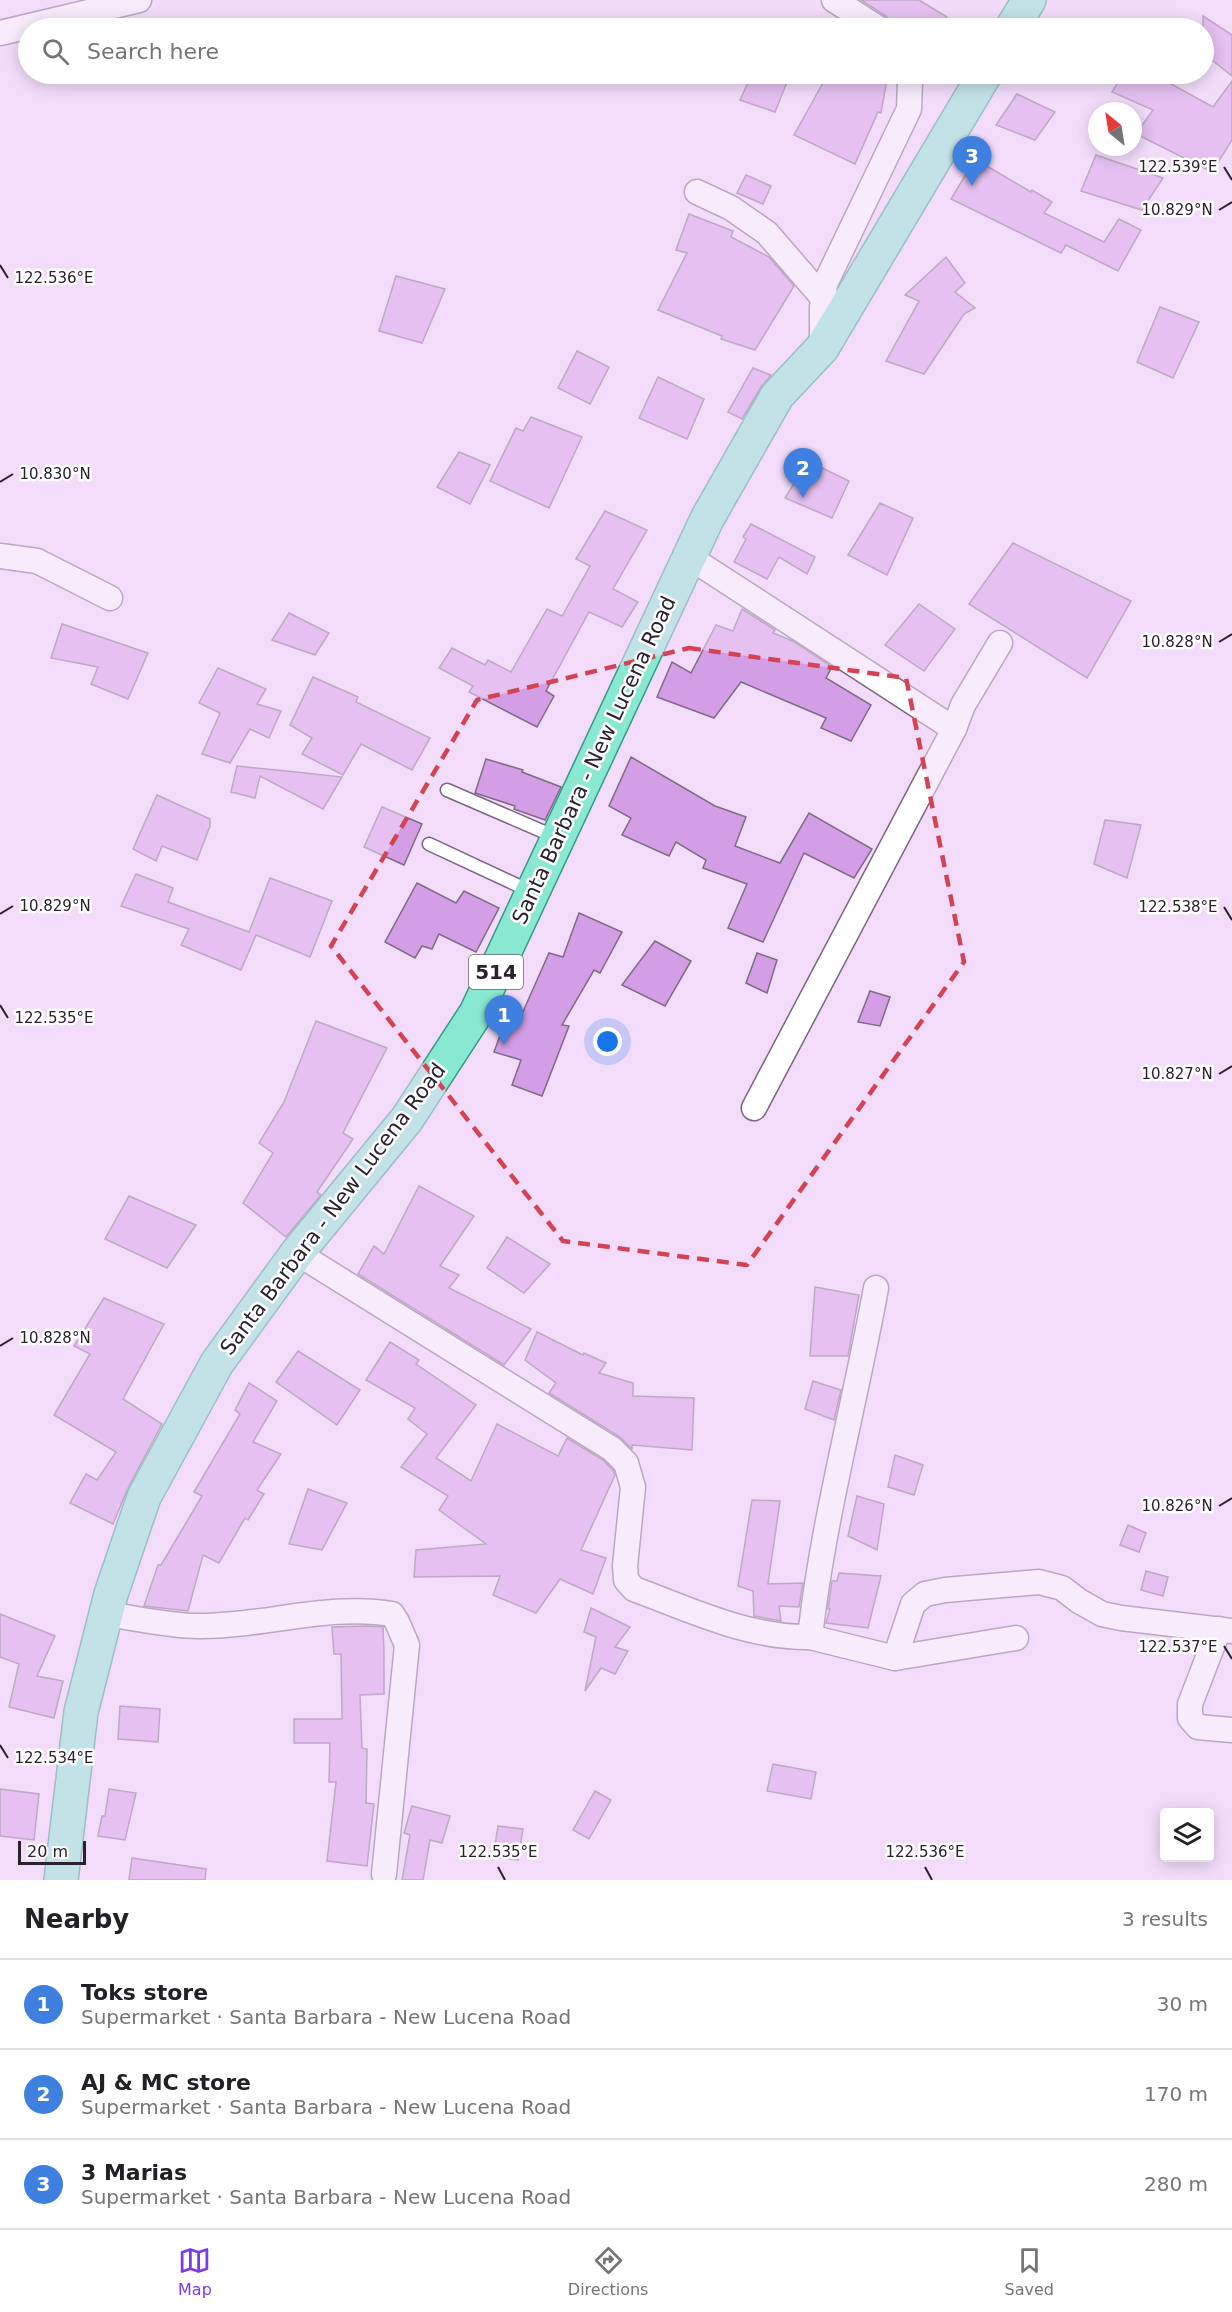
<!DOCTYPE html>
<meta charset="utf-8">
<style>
body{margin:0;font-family:"DejaVu Sans",sans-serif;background:#f6f6f6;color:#202124}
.controls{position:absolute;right:18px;bottom:18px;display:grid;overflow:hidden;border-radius:6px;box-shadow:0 3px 15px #0003}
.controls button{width:54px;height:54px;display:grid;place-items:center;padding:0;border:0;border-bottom:2px solid #e0e0e0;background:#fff;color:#202124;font:30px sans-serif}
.compass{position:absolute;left:1088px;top:102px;width:54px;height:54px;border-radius:50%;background:#fff;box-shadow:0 3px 15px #0003;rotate:330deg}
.scale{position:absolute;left:18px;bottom:15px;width:68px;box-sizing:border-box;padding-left:6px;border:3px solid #29212c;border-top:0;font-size:16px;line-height:21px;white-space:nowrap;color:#29212c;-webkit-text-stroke:4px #fff;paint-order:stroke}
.you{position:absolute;left:608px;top:1042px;width:21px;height:21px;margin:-15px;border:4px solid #fff;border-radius:50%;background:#1a73e8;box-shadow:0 0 0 9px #1a73e833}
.badge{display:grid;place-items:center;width:39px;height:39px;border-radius:50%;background:#7c3aed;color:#fff;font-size:20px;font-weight:700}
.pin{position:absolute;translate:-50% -50px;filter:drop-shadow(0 2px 3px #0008)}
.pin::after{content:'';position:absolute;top:32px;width:21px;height:18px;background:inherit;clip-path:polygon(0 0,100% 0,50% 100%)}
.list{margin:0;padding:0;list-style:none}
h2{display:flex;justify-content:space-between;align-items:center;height:78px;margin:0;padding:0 24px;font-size:26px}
h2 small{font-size:20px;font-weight:400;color:#757577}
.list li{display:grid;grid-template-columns:39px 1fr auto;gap:18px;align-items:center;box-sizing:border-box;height:90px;padding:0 24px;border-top:2px solid #e0e0e0}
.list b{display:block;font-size:22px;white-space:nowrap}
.list p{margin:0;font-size:20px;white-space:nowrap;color:#757577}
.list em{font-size:20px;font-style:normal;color:#757577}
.icon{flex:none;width:33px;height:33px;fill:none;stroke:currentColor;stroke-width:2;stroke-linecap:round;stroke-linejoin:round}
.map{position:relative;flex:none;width:1232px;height:1880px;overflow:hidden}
.search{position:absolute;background:#fff;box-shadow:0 3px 15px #0003;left:18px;right:18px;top:18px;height:66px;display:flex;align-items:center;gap:15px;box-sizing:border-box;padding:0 21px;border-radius:33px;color:#757577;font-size:22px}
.sheet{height:348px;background:#fff}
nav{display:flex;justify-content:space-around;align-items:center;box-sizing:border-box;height:84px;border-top:2px solid #e0e0e0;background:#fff;font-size:16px;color:#757577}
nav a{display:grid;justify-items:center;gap:3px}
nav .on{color:#7c3aed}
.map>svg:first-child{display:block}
.building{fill:#d49ee6;stroke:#7e6b85;stroke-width:1.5}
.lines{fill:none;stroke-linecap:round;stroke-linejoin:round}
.service-casing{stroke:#7a6681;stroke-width:15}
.minor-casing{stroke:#7a6681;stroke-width:27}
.primary-casing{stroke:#359984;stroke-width:36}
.service{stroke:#fff;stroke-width:12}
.minor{stroke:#fff;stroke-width:24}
.primary{stroke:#89e8d1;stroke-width:33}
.marked{fill:none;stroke:#d44354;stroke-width:4.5;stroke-dasharray:12 8;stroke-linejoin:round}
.ticks{fill:none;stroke:#29212c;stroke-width:2}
.labels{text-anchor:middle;stroke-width:5;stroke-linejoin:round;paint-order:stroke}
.shield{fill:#fff;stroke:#69646b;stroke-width:1.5}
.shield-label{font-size:20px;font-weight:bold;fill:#29212c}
.street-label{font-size:21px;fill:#29212c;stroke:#fff}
.ticks-label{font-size:15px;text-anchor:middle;fill:#29212c;stroke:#fff;stroke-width:5;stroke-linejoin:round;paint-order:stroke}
</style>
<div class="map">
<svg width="1232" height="1880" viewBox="0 0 1232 1880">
<rect width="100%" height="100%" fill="#f2dcfa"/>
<g class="building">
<polygon points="861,0 919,0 947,17 939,28 898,28 886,16"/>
<polygon points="1203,16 1232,35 1232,76 1203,53"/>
<polygon points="752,74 766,74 787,82 775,112 740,100"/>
<polygon points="828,74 888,74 881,113 878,112 855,164 794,135"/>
<polygon points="1123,74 1153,74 1213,107 1232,81 1232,140 1212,172 1136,134 1153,110 1112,92"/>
<polygon points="1017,94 1055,112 1035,140 996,125"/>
<polygon points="1096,155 1163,178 1142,210 1081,191"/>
<polygon points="975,159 1031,192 1032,190 1052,202 1044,213 1104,242 1119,219 1141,230 1118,271 1066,245 1061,253 951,199"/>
<polygon points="746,175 771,186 763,204 737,193"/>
<polygon points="689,214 733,231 731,237 769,257 794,286 755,350 721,339 722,336 658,310 687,253 676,250"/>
<polygon points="946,257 965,283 955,292 975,308 964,314 924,374 886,361 919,301 905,295"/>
<polygon points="396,276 445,289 422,343 379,331"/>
<polygon points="1160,307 1199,322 1173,378 1137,362"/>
<polygon points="577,351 609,367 590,404 558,388"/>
<polygon points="753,368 771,375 761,387 742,419 728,412"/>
<polygon points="658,377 704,399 687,439 639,418"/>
<polygon points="531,417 582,437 549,508 490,481 516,428 523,431"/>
<polygon points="459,452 490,465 470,504 437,487"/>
<polygon points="808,461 849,481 832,518 785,498"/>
<polygon points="880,503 913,518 887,575 848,555"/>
<polygon points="605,511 647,530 613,589 638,602 622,627 589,612 546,691 554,696 537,727 469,692 473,686 439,668 452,648 485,665 488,660 511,672 547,609 562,616 590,566 576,559"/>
<polygon points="751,524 815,557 807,574 779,557 767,579 734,562 746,539 743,537"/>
<polygon points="1013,543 1131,601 1087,678 969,604"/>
<polygon points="919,604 955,629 924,671 885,645"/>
<polygon points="742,609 775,630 773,633 793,641 832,667 826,678 871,705 851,741 821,728 826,718 741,682 714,718 657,697 672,662 691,673 716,625 733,631"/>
<polygon points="289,613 329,633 315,655 272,640"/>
<polygon points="62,624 148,653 128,699 91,684 98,667 51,658"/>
<polygon points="218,668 266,689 257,704 281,711 269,738 250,729 230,763 202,754 220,713 199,703"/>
<polygon points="313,677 358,697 356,702 430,738 412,770 361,744 343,775 302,754 312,738 290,725"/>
<polygon points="631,757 715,806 746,817 735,846 780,863 809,813 872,849 854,878 804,853 763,942 728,928 747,884 703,868 706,860 676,842 669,856 622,835 631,818 609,806"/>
<polygon points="486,759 523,770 522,772 561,787 545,820 514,809 515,806 475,793"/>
<polygon points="237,766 296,772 342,777 323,809 260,776 255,798 231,792"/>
<polygon points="157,795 210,819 210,826 197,860 162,846 156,861 133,849"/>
<polygon points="382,807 422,824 404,865 364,847"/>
<polygon points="1105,820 1141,825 1127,878 1094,864"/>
<polygon points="136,874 173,888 168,902 249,932 270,878 332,901 310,957 256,935 241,970 181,945 189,929 121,906"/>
<polygon points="417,883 456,903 464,891 499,908 476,952 439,934 432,949 422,946 415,958 385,942"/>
<polygon points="579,913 622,932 600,973 594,970 562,1025 569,1026 542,1096 512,1085 521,1060 494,1052 509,1011 522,1014 549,953 563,957"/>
<polygon points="655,941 691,961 665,1006 622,985"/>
<polygon points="757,953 777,960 767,993 746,983"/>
<polygon points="870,991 890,997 880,1026 858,1022"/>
<polygon points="316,1021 387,1048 343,1133 353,1139 317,1192 321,1195 286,1237 243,1203 273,1153 259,1143 284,1102"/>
<polygon points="419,1186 474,1216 440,1266 459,1275 449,1288 531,1329 504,1365 358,1274 374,1246 384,1254"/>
<polygon points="129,1196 196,1225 167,1268 105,1239"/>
<polygon points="507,1237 550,1264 524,1293 487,1268"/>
<polygon points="815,1287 859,1295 848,1356 810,1356"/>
<polygon points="104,1298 164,1324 123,1399 162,1424 128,1488 113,1524 70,1503 86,1474 97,1480 116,1452 54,1415 90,1354 74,1346"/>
<polygon points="537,1332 583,1355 584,1353 606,1363 599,1373 633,1383 633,1396 694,1398 692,1450 632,1445 632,1449 620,1437 549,1393 556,1383 525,1360"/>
<polygon points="390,1342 419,1360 416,1364 476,1405 436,1458 471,1481 497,1424 558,1456 567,1438 603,1460 613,1470 615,1475 581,1550 606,1558 593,1594 560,1579 536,1613 493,1595 500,1576 414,1577 416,1550 486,1544 439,1510 448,1496 401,1467 427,1434 408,1419 415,1408 366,1380"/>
<polygon points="298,1351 360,1390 337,1425 276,1382"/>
<polygon points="813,1381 841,1390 834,1420 805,1409"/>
<polygon points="249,1383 277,1401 253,1442 281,1454 257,1490 264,1494 248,1520 245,1518 219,1563 203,1555 188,1611 144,1606 158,1565 161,1565 202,1496 194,1492 240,1414 235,1410"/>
<polygon points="895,1455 923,1465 914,1495 888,1487"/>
<polygon points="308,1489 347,1503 322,1550 289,1544"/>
<polygon points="857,1496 884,1504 877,1550 848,1536"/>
<polygon points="752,1500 780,1501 768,1584 803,1583 799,1607 779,1606 781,1621 754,1616 753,1591 738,1586"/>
<polygon points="1128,1525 1146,1533 1139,1552 1120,1545"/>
<polygon points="1146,1571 1168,1577 1163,1596 1141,1590"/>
<polygon points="839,1573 881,1576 868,1628 826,1623 830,1609 828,1609 832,1581 837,1581"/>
<polygon points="591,1608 630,1627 615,1647 628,1651 615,1674 601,1668 585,1691 596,1637 584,1632"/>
<polygon points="0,1614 55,1636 37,1676 63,1681 54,1718 9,1707 19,1664 0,1657"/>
<polygon points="368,1626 383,1627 384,1651 384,1694 360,1695 362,1748 367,1749 366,1803 374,1804 367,1866 327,1861 336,1782 329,1782 330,1743 294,1743 294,1719 342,1719 341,1654 334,1654 332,1627"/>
<polygon points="120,1706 160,1709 158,1742 118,1739"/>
<polygon points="773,1764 816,1772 811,1799 767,1791"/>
<polygon points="0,1789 39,1794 34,1840 0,1836"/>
<polygon points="109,1789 136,1793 125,1840 98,1836 102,1816 105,1816"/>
<polygon points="595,1791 611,1800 589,1839 573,1830"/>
<polygon points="412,1806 450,1816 442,1843 430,1840 423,1880 402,1880 410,1835 404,1833"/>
<polygon points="498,1826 523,1829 518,1860 493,1857"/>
<polygon points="132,1858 206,1869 205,1880 129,1880"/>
</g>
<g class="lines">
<g class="service-casing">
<g id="service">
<polyline points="447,790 558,838"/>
<polyline points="429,844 532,892"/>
</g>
</g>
<g class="minor-casing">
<g id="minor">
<polyline points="834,0 878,28"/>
<polyline points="0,33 139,0"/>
<polyline points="697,192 731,208 767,233 823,298"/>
<polyline points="822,348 822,307 825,284 909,109 910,81 907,74"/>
<polyline points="0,556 37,561 110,598"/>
<polyline points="689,557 954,729 963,705 1000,643"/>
<polyline points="754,1108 954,729"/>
<path d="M297,1253l315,196 14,14 7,24 -8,79 1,14 8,9c57,21 114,49 176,48 13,-118 45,-233 66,-349"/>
<path d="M106,1614c30,4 62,12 92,12 63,1 132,-23 194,-12l5,8 10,23 -23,229"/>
<polyline points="1219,1629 1190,1704 1190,1718 1198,1727 1232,1730"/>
<polyline points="810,1637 895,1658 1016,1638"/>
<polyline points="895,1658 913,1604 925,1594 945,1590 1039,1582 1062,1588 1079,1601 1102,1614 1121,1618 1232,1631"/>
</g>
</g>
<g class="primary-casing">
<g id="primary">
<polyline points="1012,28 1029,0"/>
<polyline points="61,1880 81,1712 111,1594 144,1497 217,1363 297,1253 407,1119 476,1013 707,519 777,396 822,348 985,74"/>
</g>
</g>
<use href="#service" class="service"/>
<use href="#minor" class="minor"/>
<use href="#primary" class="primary"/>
</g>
<path d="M0 0H1232V1880H0ZM689,648l217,30 58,284 -217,303 -184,-24 -232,-295 146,-246z" fill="#f2dcfa" fill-opacity=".55" fill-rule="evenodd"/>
<path class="marked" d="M689,648l217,30 58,284 -217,303 -184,-24 -232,-295 146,-246z"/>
<path class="ticks" d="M1224,167l8,13M1219,210l13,-8M0,265l8,13M0,482l13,-8M1219,642l13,-8M1224,907l8,13M0,914l13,-8M0,1005l8,13M1219,1074l13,-8M0,1346l13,-8M1219,1506l13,-8M1224,1646l8,13M0,1745l8,13M498,1867l7,13M925,1867l7,13"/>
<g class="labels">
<rect class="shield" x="469" y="955" width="54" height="34" rx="4.5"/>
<g class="shield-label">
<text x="496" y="979">514</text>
</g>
<g class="street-label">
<text transform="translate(594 760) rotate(-65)" y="7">Santa Barbara - New Lucena Road</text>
<text transform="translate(333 1209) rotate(-53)" y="7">Santa Barbara - New Lucena Road</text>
</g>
</g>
<g class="ticks-label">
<text x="1178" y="172">122.539°E</text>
<text x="1177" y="215">10.829°N</text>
<text x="54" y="283">122.536°E</text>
<text x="55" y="479">10.830°N</text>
<text x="1177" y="647">10.828°N</text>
<text x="55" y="911">10.829°N</text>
<text x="1178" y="912">122.538°E</text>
<text x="54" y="1023">122.535°E</text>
<text x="1177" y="1079">10.827°N</text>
<text x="55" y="1343">10.828°N</text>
<text x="1177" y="1511">10.826°N</text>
<text x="1178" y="1652">122.537°E</text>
<text x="54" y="1763">122.534°E</text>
<text x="498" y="1857">122.535°E</text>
<text x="925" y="1857">122.536°E</text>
</g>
</svg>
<div class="controls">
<button><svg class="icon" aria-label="layers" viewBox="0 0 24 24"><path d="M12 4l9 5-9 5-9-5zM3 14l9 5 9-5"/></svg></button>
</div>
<svg class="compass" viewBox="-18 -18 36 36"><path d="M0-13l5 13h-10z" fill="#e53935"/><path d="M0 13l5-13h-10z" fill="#757577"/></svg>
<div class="scale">20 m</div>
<div class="you"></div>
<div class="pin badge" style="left:504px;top:1045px;background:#3f7fe0">1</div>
<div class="pin badge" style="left:803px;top:498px;background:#3f7fe0">2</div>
<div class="pin badge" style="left:972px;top:186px;background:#3f7fe0">3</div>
<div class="search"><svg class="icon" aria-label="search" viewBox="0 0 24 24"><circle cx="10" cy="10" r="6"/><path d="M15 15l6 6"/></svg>Search here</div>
</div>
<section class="sheet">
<h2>Nearby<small>3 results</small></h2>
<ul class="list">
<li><span class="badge" style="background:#3f7fe0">1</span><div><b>Toks store</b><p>Supermarket · Santa Barbara - New Lucena Road</p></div><em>30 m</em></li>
<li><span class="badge" style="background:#3f7fe0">2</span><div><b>AJ &amp; MC store</b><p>Supermarket · Santa Barbara - New Lucena Road</p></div><em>170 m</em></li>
<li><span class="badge" style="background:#3f7fe0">3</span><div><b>3 Marias</b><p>Supermarket · Santa Barbara - New Lucena Road</p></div><em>280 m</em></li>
</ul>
</section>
<nav>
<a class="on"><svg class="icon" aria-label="map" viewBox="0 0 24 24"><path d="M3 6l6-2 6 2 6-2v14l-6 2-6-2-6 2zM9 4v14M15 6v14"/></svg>Map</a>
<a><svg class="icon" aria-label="directions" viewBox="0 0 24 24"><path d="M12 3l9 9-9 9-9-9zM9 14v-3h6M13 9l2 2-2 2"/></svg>Directions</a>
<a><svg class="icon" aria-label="saved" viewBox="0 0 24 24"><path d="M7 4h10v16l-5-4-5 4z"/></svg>Saved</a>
</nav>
